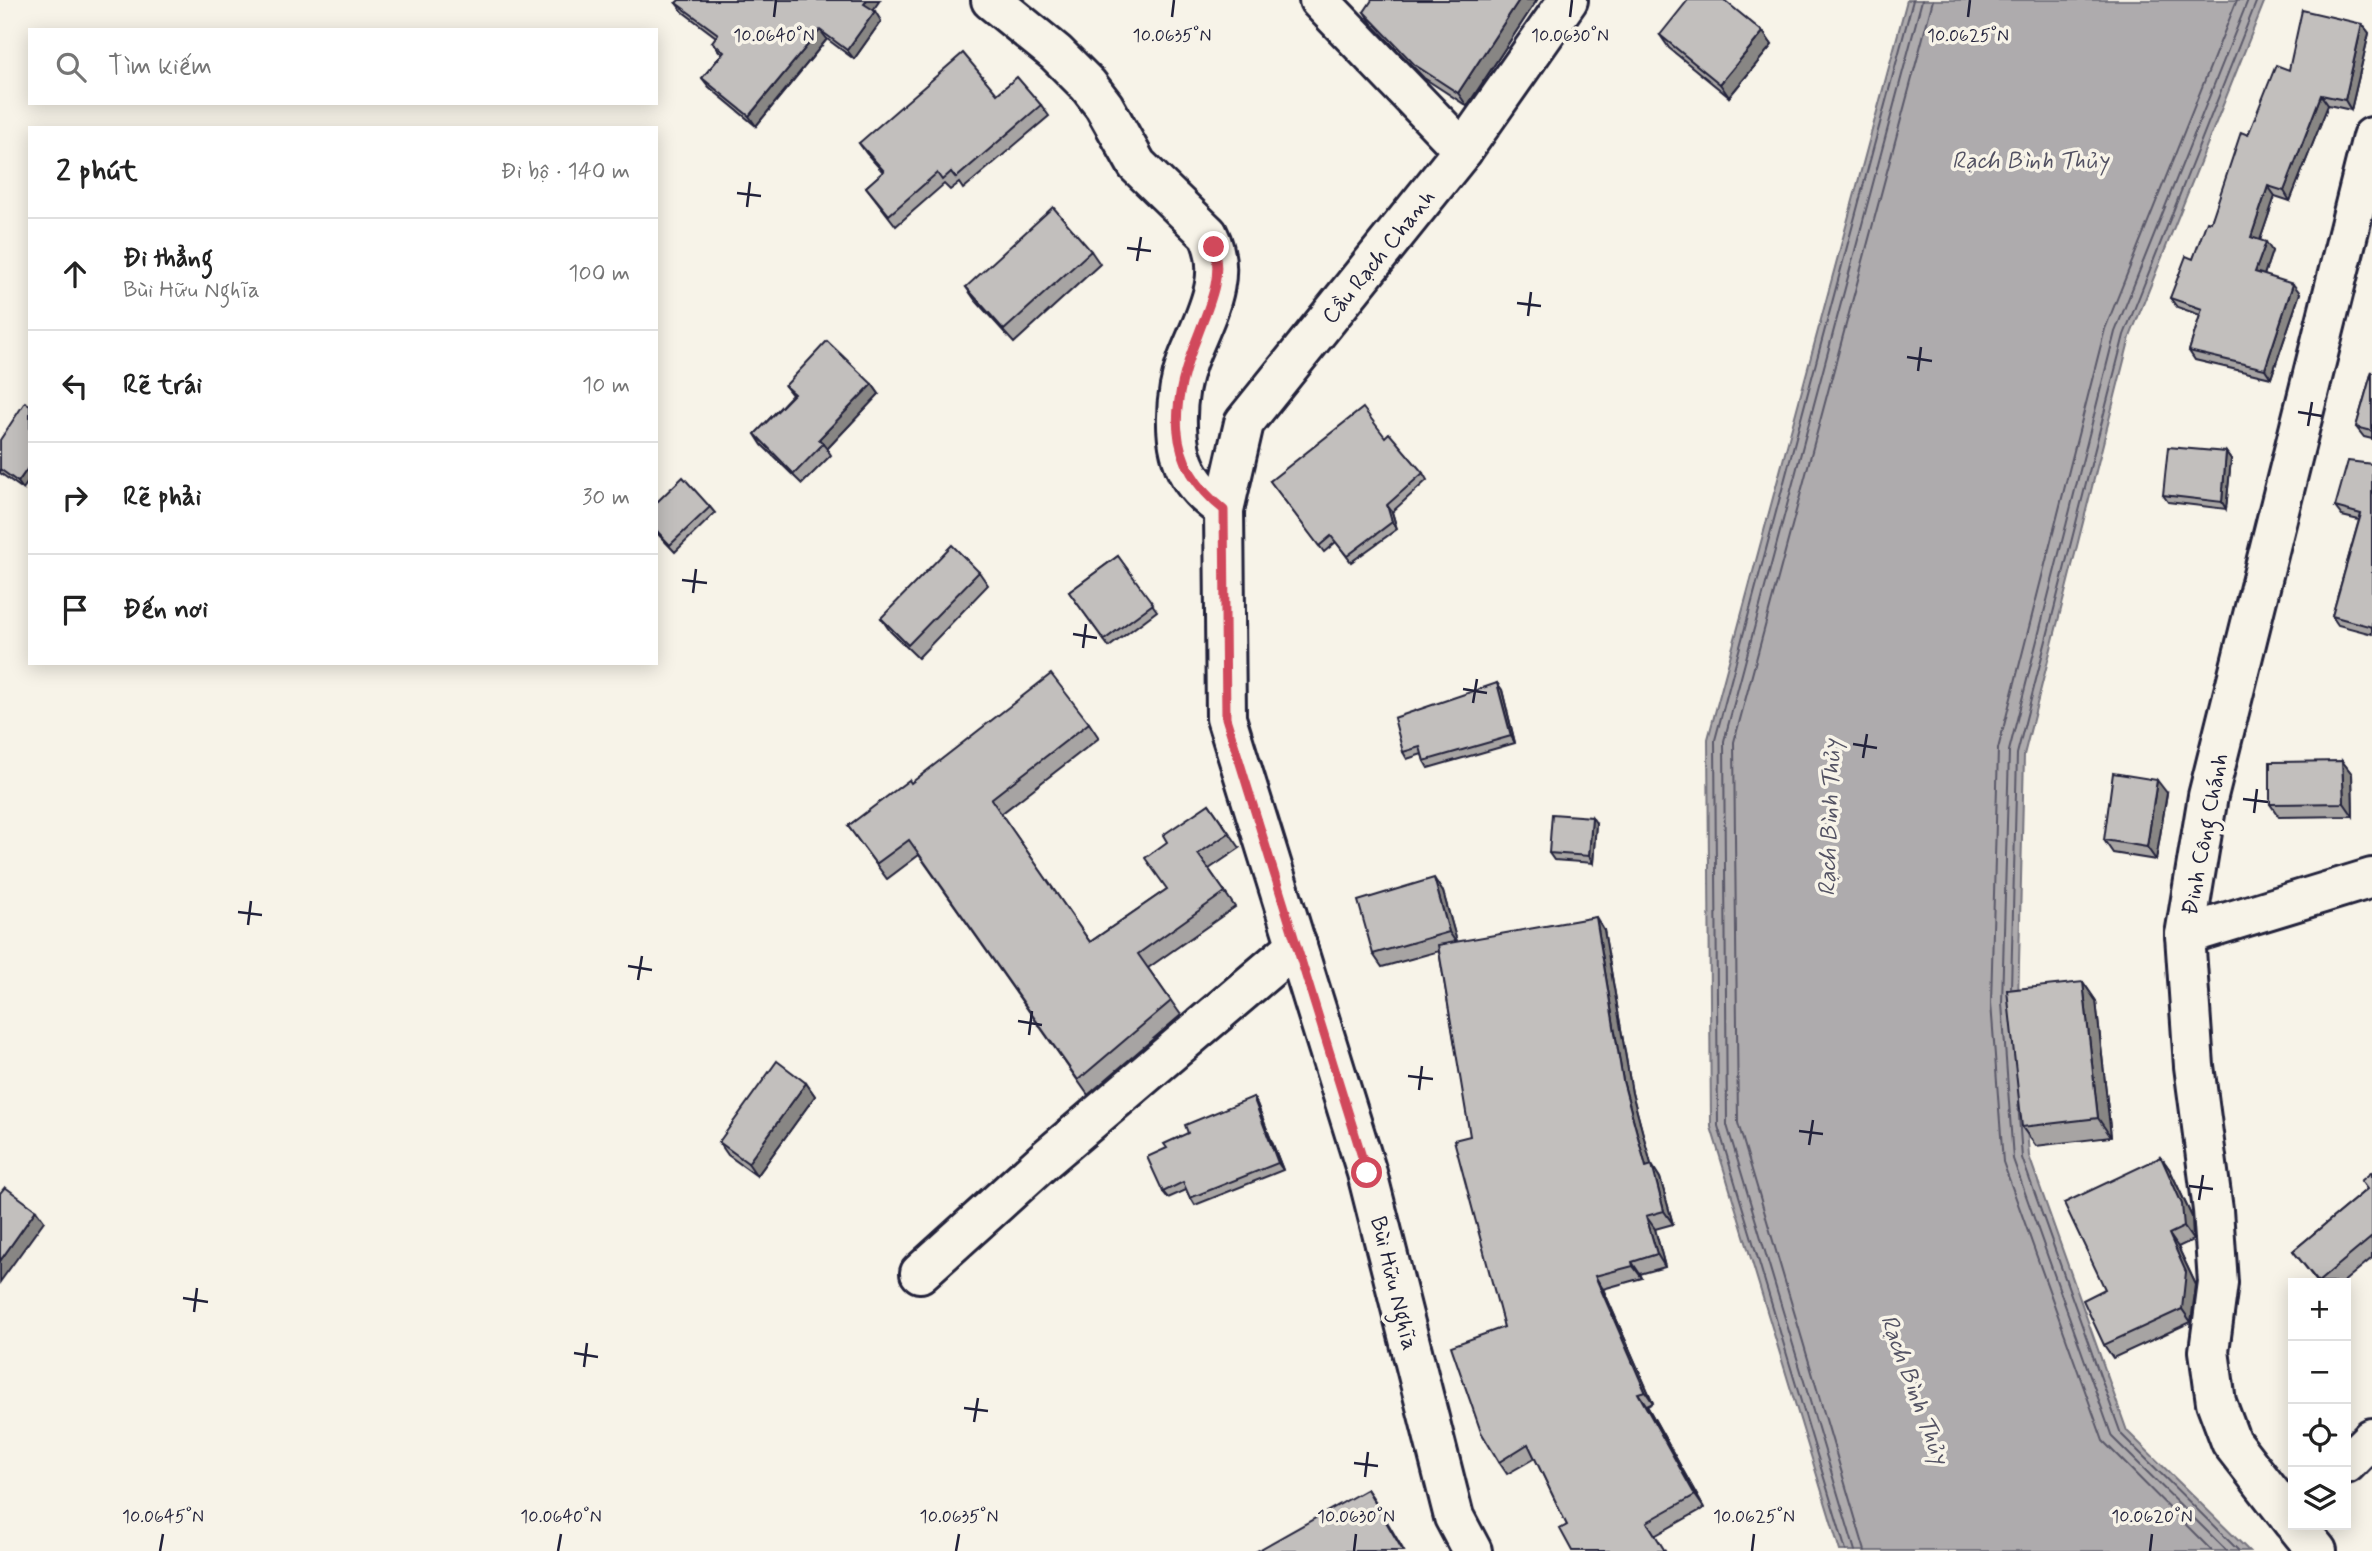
<!DOCTYPE html>
<html lang="vi">
<meta charset="utf-8">
<style>
body{margin:0;font-family:Mynerve,sans-serif;background:#f2f2f2;color:#222}
.controls{position:absolute;right:21px;bottom:21px;display:grid;overflow:hidden;border-radius:0px;box-shadow:0 4px 18px #0003}
.controls button{width:63px;height:63px;display:grid;place-items:center;padding:0;border:0;border-bottom:2px solid #e0e0e0;background:#fff;color:#222;font:35px sans-serif}
.stop{position:absolute;width:21px;height:21px;margin:-16px;border:5px solid #d1495b;border-radius:50%;background:#fff}
.stop.end{background:#d1495b;border-color:#fff;box-shadow:0 2px 7px #0008}
.list{margin:0;padding:0;list-style:none}
h2{display:flex;justify-content:space-between;align-items:center;height:91px;margin:0;padding:0 28px;font-size:30px}
h2 small{font-size:23px;font-weight:400;color:#767676}
.list li{display:grid;grid-template-columns:46px 1fr auto;gap:21px;align-items:center;box-sizing:border-box;height:112px;padding:0 28px;border-top:2px solid #e0e0e0}
.list b{display:block;font-size:26px;white-space:nowrap}
.list p{margin:0;font-size:23px;white-space:nowrap;color:#767676}
.list em{font-size:23px;font-style:normal;color:#767676}
.icon{flex:none;width:38px;height:38px;fill:none;stroke:currentColor;stroke-width:2;stroke-linecap:round;stroke-linejoin:round}
.map{position:relative;flex:none;width:2372px;height:1551px;overflow:hidden}
.search{position:absolute;background:#fff;box-shadow:0 4px 18px #0003;left:28px;top:28px;width:630px;height:77px;display:flex;align-items:center;gap:18px;box-sizing:border-box;padding:0 24px;border-radius:0px;color:#767676;font-size:26px}
.panel{position:absolute;background:#fff;box-shadow:0 4px 18px #0003;left:28px;top:126px;width:630px;height:539px;border-radius:0px}
.map>svg:first-child{display:block}
.water{fill:#aeabad;stroke:#76747f;stroke-width:2}
.lines{fill:none;stroke-linecap:round;stroke-linejoin:round}
.shore{stroke:#5a5969;stroke-width:2}
.minor-casing{stroke:#22223b;stroke-width:44}
.tertiary-casing{stroke:#22223b;stroke-width:44}
.secondary-casing{stroke:#22223b;stroke-width:44}
.minor{stroke:#f7f3e8;stroke-width:38}
.tertiary{stroke:#f7f3e8;stroke-width:38}
.secondary{stroke:#f7f3e8;stroke-width:38}
.wall{fill:#a7a4a3;stroke:#22223b;stroke-width:2}
.shaded-wall{fill:#888684;stroke:#22223b;stroke-width:2}
.building{fill:#c2bfbd;stroke:#22223b;stroke-width:2}
.route{stroke:#d1495b;stroke-width:9}
.ticks{fill:none;stroke:#22223b;stroke-width:2.5}
.labels{text-anchor:middle;stroke-width:7;stroke-linejoin:round;paint-order:stroke}
.street-label{font-size:23px;fill:#22223b;stroke:#f7f3e8}
.water-label{font-size:24px;font-style:italic;fill:#535263;stroke:#f7f3e8}
.ticks-label{font-size:18px;text-anchor:middle;fill:#22223b;stroke:#f7f3e8;stroke-width:7;stroke-linejoin:round;paint-order:stroke}
</style>
<div class="map">
<svg width="2372" height="1551" viewBox="0 0 2372 1551">
<rect width="100%" height="100%" fill="#f7f3e8"/>
<filter id="ink" filterUnits="userSpaceOnUse"><feTurbulence type="fractalNoise" baseFrequency=".0143" numOctaves="2"/><feDisplacementMap in="SourceGraphic" scale="14" xChannelSelector="R" yChannelSelector="G"/><feConvolveMatrix kernelMatrix="1 2 1 2 8 2 1 2 1" color-interpolation-filters="sRGB"/></filter>
<g filter="url(#ink)">
<polygon class="water" points="1907,0 2265,0 2130,337 2024,755 2018,1004 2029,1156 2127,1431 2249,1551 1840,1551 1711,1127 1708,739"/>
<g class="lines">
<g class="shore">
<polyline points="2011,988 2017,754 2124,335 2257,0"/>
<polyline points="2018,1101 2022,1158 2121,1434 2239,1551"/>
<polyline points="1846,1551 1718,1126 1715,740 1913,0"/>
<polyline points="1855,1551 1727,1125 1724,741 1922,0"/>
<polyline points="1865,1551 1738,1123 1734,742 1933,0"/>
<polyline points="2212,1551 2103,1441 2003,1162 1991,1003 1998,749 2105,329 2237,0"/>
<polyline points="2227,1551 2112,1437 2013,1159 2002,1003 2009,751 2115,332 2248,0"/>
</g>
<g class="minor-casing">
<g id="minor">
<path d="M991,0l65,53 32,32 16,21 33,59 71,69c22,44 -5,85 -21,127 -12,33 -16,84 3,115 9,15 21,24 34,34"/>
<polyline points="1319,0 1463,150"/>
<polyline points="2185,935 2372,878"/>
<polyline points="920,1273 1047,1158 1297,945"/>
<polyline points="2346,1464 2372,1438"/>
</g>
</g>
<g class="tertiary-casing">
<g id="tertiary">
<polyline points="2293,1522 2231,1442 2216,1402 2209,1351 2218,1283 2213,1210 2194,1066 2185,935 2208,796 2372,137"/>
<polyline points="2296,1525 2317,1551"/>
</g>
</g>
<g class="secondary-casing">
<polyline id="secondary" points="1472,1551 1454,1517 1367,1173 1226,718 1224,510 1244,423 1463,150 1568,0"/>
</g>
<use href="#minor" class="minor"/>
<use href="#tertiary" class="tertiary"/>
<use href="#secondary" class="secondary"/>
</g>
<g class="wall">
<polygon points="1537,0 1467,106 1424,78 1373,25 1364,12"/>
<polygon points="676,3 873,10 881,21 854,59 827,39 756,126 709,87 702,78 722,54 719,51 712,42 716,37 683,12"/>
<polygon points="2362,24 2369,33 2351,110 2328,105 2290,201 2275,196 2260,240 2272,251 2264,275 2300,293 2271,378 2195,360 2189,351 2200,315 2177,307 2170,298 2193,259 2211,222 2248,135 2289,70"/>
<polygon points="1763,32 1772,45 1729,97 1669,48 1660,35"/>
<polygon points="997,94 1041,105 1049,116 963,189 959,183 950,190 944,184 896,226 866,187 883,172 866,153 859,143"/>
<polygon points="1091,251 1100,264 1014,343 975,300 966,287"/>
<polygon points="2372,371 2372,439 2364,437 2356,427"/>
<polygon points="872,384 879,394 827,449 831,455 802,484 762,445 755,434 792,395 785,386"/>
<polygon points="1385,437 1423,473 1427,480 1392,512 1397,529 1351,562 1336,542 1324,552 1270,481"/>
<polygon points="0,440 23,489 0,473"/>
<polygon points="2226,452 2231,459 2226,509 2168,502 2163,495"/>
<polygon points="2372,464 2372,634 2338,625 2332,616 2359,520 2342,516 2335,507"/>
<polygon points="656,503 710,507 715,513 675,552 656,532"/>
<polygon points="1118,556 1157,611 1109,647 1069,592"/>
<polygon points="979,572 988,585 918,658 890,631 881,618"/>
<polygon points="1497,683 1502,690 1515,743 1428,768 1424,761 1422,754 1407,759 1403,752"/>
<polygon points="1089,723 1099,738 1001,814 1090,942 1167,889 1167,842 1209,804 1240,848 1209,869 1235,907 1148,968 1181,1015 1088,1095 919,855 887,879 848,826 911,783"/>
<polygon points="2342,761 2352,774 2353,816 2279,817 2270,804"/>
<polygon points="2167,793 2156,860 2113,853 2104,840"/>
<polygon points="1596,823 1593,863 1554,860 1549,853"/>
<polygon points="1443,892 1457,942 1604,930 1632,1093 1651,1165 1660,1178 1673,1224 1655,1229 1665,1267 1640,1274 1642,1278 1603,1289 1653,1403 1647,1406 1704,1508 1656,1535 1567,1525 1535,1458 1507,1474 1499,1462 1504,1327 1439,951 1382,967 1373,954"/>
<polygon points="2083,982 2096,1001 2111,1137 2036,1146 2022,1127"/>
<polygon points="806,1083 815,1096 757,1176 728,1155 719,1142"/>
<polygon points="1253,1097 1257,1104 1283,1170 1195,1205 1186,1190 1168,1198 1163,1192 1167,1148 1188,1133"/>
<polygon points="2161,1157 2170,1170 2192,1217 2193,1240 2178,1247 2196,1285 2191,1322 2113,1358 2104,1345 2105,1289"/>
<polygon points="2372,1172 2372,1258 2342,1283 2318,1283 2293,1251 2367,1189"/>
</g>
<g class="shaded-wall">
<polygon points="867,0 880,0 871,13 864,4"/>
<polygon points="1519,0 1537,0 1467,106 1458,93"/>
<polygon points="875,11 881,21 854,59 847,50"/>
<polygon points="2362,24 2369,33 2351,110 2345,100"/>
<polygon points="820,30 827,39 756,126 749,116"/>
<polygon points="1763,32 1772,45 1729,97 1720,84"/>
<polygon points="2321,95 2328,105 2290,201 2284,191"/>
<polygon points="2268,186 2275,196 2258,246 2251,237"/>
<polygon points="2266,242 2272,251 2262,281 2255,272"/>
<polygon points="2293,284 2300,293 2271,378 2265,369"/>
<polygon points="872,384 879,394 827,449 819,439"/>
<polygon points="2226,452 2231,459 2226,509 2222,502"/>
<polygon points="30,465 30,479 23,489 18,482"/>
<polygon points="1387,505 1392,512 1397,529 1392,522"/>
<polygon points="1497,683 1502,690 1515,743 1511,736"/>
<polygon points="2342,761 2352,774 2353,816 2344,803"/>
<polygon points="2157,780 2167,793 2156,860 2147,847"/>
<polygon points="1592,817 1596,823 1593,863 1589,856"/>
<polygon points="1434,878 1443,892 1458,945 1449,932"/>
<polygon points="1596,917 1604,930 1632,1093 1655,1179 1646,1167 1623,1081"/>
<polygon points="2083,982 2096,1001 2111,1137 2098,1118"/>
<polygon points="806,1083 815,1096 757,1176 748,1163"/>
<polygon points="1253,1097 1257,1104 1283,1170 1278,1163"/>
<polygon points="2161,1157 2170,1170 2192,1217 2193,1240 2184,1227"/>
<polygon points="1652,1165 1660,1178 1673,1224 1664,1211"/>
<polygon points="36,1210 44,1221 0,1282 0,1261"/>
<polygon points="1646,1216 1655,1229 1665,1267 1657,1254"/>
<polygon points="2169,1234 2178,1247 2196,1285 2191,1322 2182,1309"/>
<polygon points="1632,1262 1640,1274 1642,1278 1633,1266"/>
<polygon points="1595,1276 1603,1289 1653,1403 1645,1391"/>
<polygon points="1638,1393 1647,1406 1704,1508 1695,1495"/>
<polygon points="1367,1489 1374,1499 1404,1551 1403,1551"/>
</g>
<g class="building">
<polygon points="679,0 867,0 864,4 875,11 847,50 820,30 749,116 702,78 724,52 712,42 718,34 676,3"/>
<polygon points="1372,0 1519,0 1458,93 1415,65 1364,12"/>
<polygon points="1688,0 1724,0 1763,32 1720,84 1660,35"/>
<polygon points="2302,10 2362,24 2345,100 2321,95 2284,191 2268,186 2251,237 2266,242 2255,272 2293,284 2265,369 2189,351 2202,309 2170,298 2186,256 2193,259 2207,221 2211,222 2241,132 2248,135 2276,65 2289,70"/>
<polygon points="963,53 997,94 1017,77 1041,105 956,178 951,172 942,180 937,173 889,215 866,187 884,171 859,143"/>
<polygon points="1053,207 1091,251 1004,330 966,287"/>
<polygon points="827,341 872,384 819,439 823,444 794,474 755,434 794,394 785,386"/>
<polygon points="2372,371 2372,431 2356,427"/>
<polygon points="25,402 30,405 30,465 18,482 0,469 0,440"/>
<polygon points="1363,408 1385,437 1389,433 1423,473 1387,505 1392,522 1347,556 1331,536 1319,546 1270,481"/>
<polygon points="2168,447 2226,452 2222,502 2163,495"/>
<polygon points="2348,461 2372,464 2372,627 2332,616 2361,514 2335,507"/>
<polygon points="683,477 710,507 670,545 656,530 656,503"/>
<polygon points="952,545 979,572 908,645 881,618"/>
<polygon points="1118,556 1153,604 1104,640 1069,592"/>
<polygon points="1051,674 1089,723 991,799 1090,942 1167,889 1145,858 1167,842 1163,835 1209,804 1229,833 1198,854 1225,892 1138,954 1171,1001 1078,1080 909,840 876,864 848,826 909,780 911,783"/>
<polygon points="1497,683 1511,736 1424,761 1420,747 1403,752 1394,718"/>
<polygon points="2342,761 2344,803 2270,804 2270,762"/>
<polygon points="2113,773 2157,780 2147,847 2104,840"/>
<polygon points="1552,814 1592,817 1589,856 1549,853"/>
<polygon points="1434,878 1449,932 1373,954 1358,901"/>
<polygon points="1596,917 1623,1081 1646,1167 1652,1165 1664,1211 1646,1216 1657,1254 1632,1262 1633,1266 1595,1276 1645,1391 1638,1393 1695,1495 1647,1522 1665,1551 1572,1551 1560,1529 1567,1525 1528,1444 1499,1462 1481,1432 1451,1346 1504,1327 1454,1140 1470,1136 1438,945"/>
<polygon points="2083,982 2098,1118 2022,1127 2007,990"/>
<polygon points="777,1061 806,1083 748,1163 719,1142"/>
<polygon points="1253,1097 1278,1163 1190,1198 1183,1182 1163,1192 1147,1157 1167,1148 1164,1144 1188,1133 1185,1125"/>
<polygon points="2161,1157 2182,1204 2184,1227 2169,1234 2186,1272 2182,1309 2104,1345 2083,1300 2105,1289 2064,1203"/>
<polygon points="2372,1172 2372,1237 2318,1282 2293,1251 2367,1189 2361,1181"/>
<polygon points="5,1187 36,1210 0,1261 0,1193"/>
<polygon points="1367,1489 1403,1551 1257,1551"/>
</g>
</g>
<g class="lines" filter="url(#ink)">
<path class="route" d="M1214,247c9,31 -5,58 -16,88 -27,66 -36,126 26,175l2,208 141,455"/>
</g>
<path class="ticks" d="M774,17l2,-17M1172,17l2,-17M1570,17l2,-17M1968,17l2,-17M737,193l24,3M747,207l3,-25M1127,248l24,3M1137,261l4,-24M1517,303l24,3M1528,316l3,-24M1907,357l25,4M1918,371l3,-24M2298,412l24,4M2308,426l4,-24M682,580l25,3M693,593l3,-24M1073,634l24,4M1083,648l3,-24M1463,689l24,4M1473,703l4,-24M1853,744l24,4M1863,758l4,-24M2243,799l25,3M2254,813l3,-24M238,912l24,3M248,925l3,-24M628,966l24,4M638,980l4,-24M1018,1021l24,4M1029,1035l3,-24M1408,1076l25,3M1419,1090l3,-24M1799,1131l24,3M1809,1145l4,-25M2189,1186l24,3M2199,1200l4,-25M183,1298l25,4M194,1312l3,-24M574,1353l24,4M584,1367l3,-24M964,1408l24,3M974,1422l4,-24M1354,1463l24,3M1365,1477l3,-25M160,1551l3,-17M558,1551l3,-17M956,1551l3,-17M1354,1551l2,-17M1752,1551l2,-17M2150,1551l2,-17"/>
<g class="labels">
<g class="street-label">
<text transform="translate(1378 256) rotate(-51)" y="8">Cầu Rạch Chanh</text>
<text transform="translate(2204 834) rotate(-79)" y="8">Đinh Công Chánh</text>
<text transform="translate(1395 1283) rotate(76)" y="8">Bùi Hữu Nghĩa</text>
</g>
<g class="water-label">
<text x="2030" y="168">Rạch Bình Thủy</text>
<text transform="translate(1829 818) rotate(-88)" y="8">Rạch Bình Thủy</text>
<text transform="translate(1915 1389) rotate(70)" y="8">Rạch Bình Thủy</text>
</g>
</g>
<g class="ticks-label">
<text x="774" y="41">10.0640°N</text>
<text x="1172" y="41">10.0635°N</text>
<text x="1570" y="41">10.0630°N</text>
<text x="1968" y="41">10.0625°N</text>
<text x="163" y="1522">10.0645°N</text>
<text x="561" y="1522">10.0640°N</text>
<text x="959" y="1522">10.0635°N</text>
<text x="1356" y="1522">10.0630°N</text>
<text x="1754" y="1522">10.0625°N</text>
<text x="2152" y="1522">10.0620°N</text>
</g>
</svg>
<div class="controls">
<button>+</button>
<button>−</button>
<button><svg class="icon" aria-label="locate" viewBox="0 0 24 24"><circle cx="12" cy="12" r="6"/><path d="M12 2v4M12 18v4M2 12h4M18 12h4"/></svg></button>
<button><svg class="icon" aria-label="layers" viewBox="0 0 24 24"><path d="M12 4l9 5-9 5-9-5zM3 14l9 5 9-5"/></svg></button>
</div>
<div class="stop" style="left:1367px;top:1173px"></div>
<div class="stop end" style="left:1214px;top:247px"></div>
<div class="search"><svg class="icon" aria-label="search" viewBox="0 0 24 24"><circle cx="10" cy="10" r="6"/><path d="M15 15l6 6"/></svg>Tìm kiếm</div>
<section class="panel">
<h2>2 phút<small>Đi bộ · 140 m</small></h2>
<ul class="list">
<li><svg class="icon" aria-label="ahead" viewBox="0 0 24 24"><path d="M12 20V5M6 11l6-6 6 6"/></svg><div><b>Đi thẳng</b><p>Bùi Hữu Nghĩa</p></div><em>100 m</em></li>
<li><svg class="icon" aria-label="left" viewBox="0 0 24 24"><path d="M17 20v-9H6M10 6l-5 5 5 5"/></svg><div><b>Rẽ trái</b></div><em>10 m</em></li>
<li><svg class="icon" aria-label="right" viewBox="0 0 24 24"><path d="M7 20v-9h11M14 6l5 5-5 5"/></svg><div><b>Rẽ phải</b></div><em>30 m</em></li>
<li><svg class="icon" aria-label="arrive" viewBox="0 0 24 24"><path d="M6 21V4h12l-3 4 3 4H6"/></svg><div><b>Đến nơi</b></div></li>
</ul>
</section>
</div>
